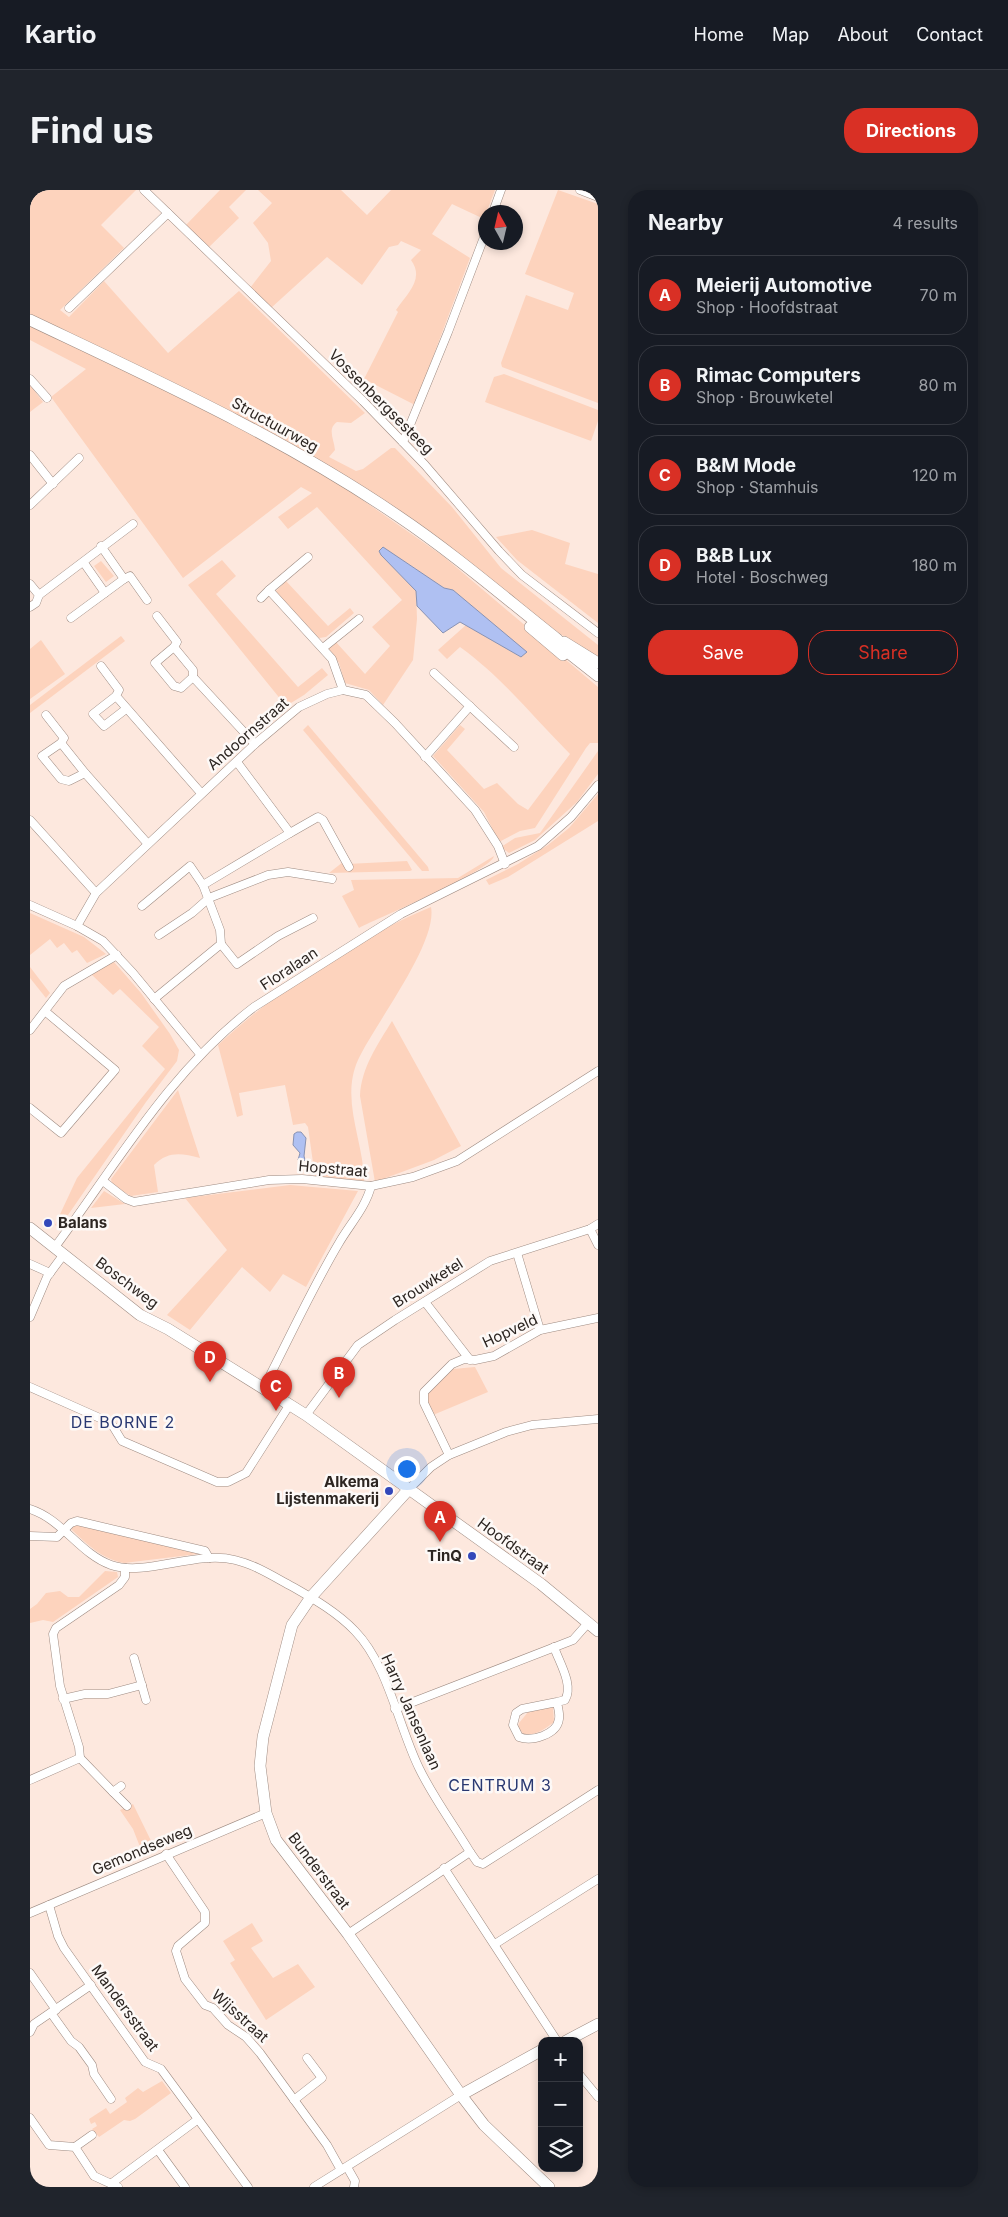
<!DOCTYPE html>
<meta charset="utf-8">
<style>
body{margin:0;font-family:Inter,sans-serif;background:#20242c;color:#f1f3f6}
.controls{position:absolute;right:15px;bottom:15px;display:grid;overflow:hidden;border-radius:10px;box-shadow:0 2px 8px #0003}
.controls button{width:45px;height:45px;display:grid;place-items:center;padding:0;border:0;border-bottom:1px solid #363941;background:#171b24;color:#f1f3f6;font:25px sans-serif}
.compass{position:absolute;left:448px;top:15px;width:45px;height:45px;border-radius:50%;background:#171b24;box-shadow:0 2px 8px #0003;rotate:352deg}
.you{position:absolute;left:376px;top:1278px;width:18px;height:18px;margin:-12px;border:4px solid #fff;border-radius:50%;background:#1a73e8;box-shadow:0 0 0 8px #1a73e833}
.badge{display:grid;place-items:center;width:32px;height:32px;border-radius:50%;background:#d93025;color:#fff;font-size:16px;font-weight:700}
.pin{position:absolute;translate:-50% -41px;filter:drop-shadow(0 1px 2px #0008)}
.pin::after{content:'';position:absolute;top:26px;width:18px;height:15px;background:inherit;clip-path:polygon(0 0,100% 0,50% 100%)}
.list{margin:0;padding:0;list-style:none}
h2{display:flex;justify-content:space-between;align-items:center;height:65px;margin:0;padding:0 20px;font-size:21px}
h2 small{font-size:16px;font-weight:400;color:#9ea1a6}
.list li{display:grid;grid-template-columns:32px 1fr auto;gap:15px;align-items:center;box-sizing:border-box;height:80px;margin:0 10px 10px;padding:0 10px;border:1px solid #363941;border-radius:20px}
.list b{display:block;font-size:19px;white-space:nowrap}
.list p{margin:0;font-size:16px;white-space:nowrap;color:#9ea1a6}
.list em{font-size:16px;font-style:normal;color:#9ea1a6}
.actions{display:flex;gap:10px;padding:15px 20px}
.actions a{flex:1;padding:11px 0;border:1px solid #d93025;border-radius:20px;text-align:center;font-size:18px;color:#d93025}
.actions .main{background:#d93025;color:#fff}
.icon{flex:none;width:28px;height:28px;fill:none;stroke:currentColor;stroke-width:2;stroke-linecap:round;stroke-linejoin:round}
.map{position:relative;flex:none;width:568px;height:1997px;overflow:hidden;border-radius:20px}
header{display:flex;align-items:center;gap:30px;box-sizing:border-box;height:70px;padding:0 25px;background:#171b24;border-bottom:1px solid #363941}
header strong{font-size:24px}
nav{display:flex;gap:28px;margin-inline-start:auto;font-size:18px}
.intro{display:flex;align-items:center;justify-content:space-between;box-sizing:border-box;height:120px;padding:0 30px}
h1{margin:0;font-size:35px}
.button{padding:12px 22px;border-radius:20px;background:#d93025;color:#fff;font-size:18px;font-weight:700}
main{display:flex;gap:30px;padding:0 30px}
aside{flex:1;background:#171b24;border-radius:20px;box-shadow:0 2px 8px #0003}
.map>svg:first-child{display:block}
.green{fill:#fdd3bd}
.water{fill:#afc0f2;stroke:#8892b3}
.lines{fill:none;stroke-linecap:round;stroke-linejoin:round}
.street-casing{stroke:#9e8b82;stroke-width:9}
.secondary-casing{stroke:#9e8b82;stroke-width:12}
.street{stroke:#fff;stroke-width:8}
.secondary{stroke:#fff;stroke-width:11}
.poi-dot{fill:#3348ba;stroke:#fdf9f7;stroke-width:2}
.labels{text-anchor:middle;stroke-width:5;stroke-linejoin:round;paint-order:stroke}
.street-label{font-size:15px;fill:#2c2521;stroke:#fdf9f7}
.poi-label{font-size:15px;font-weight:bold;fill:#2c2521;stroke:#fdf9f7;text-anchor:end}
.neighbourhood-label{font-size:16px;letter-spacing:1px;fill:#293871;stroke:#fdf9f7}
</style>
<header>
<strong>Kartio</strong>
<nav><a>Home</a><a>Map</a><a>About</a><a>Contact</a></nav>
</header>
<div class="intro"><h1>Find us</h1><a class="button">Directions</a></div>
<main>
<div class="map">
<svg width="568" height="1997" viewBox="0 0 568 1997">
<rect width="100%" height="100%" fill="#fde8de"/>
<g class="green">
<path d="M0,0h106l-35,35 23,23 -64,62 9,7 35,-36 64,72 71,-62 126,122 -14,10 -14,-1c-10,7 -3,17 -2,28l-6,7 27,14 7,-2 28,-21h4l57,59 49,61 97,77v15l-325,-226 -67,-35 -176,-83z"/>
<polygon points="190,0 216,0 199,17 209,28 178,58 155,36"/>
<path d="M228,0h83l26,25 24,-25h104l-11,29 -32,-15 -20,30 38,24 -55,147 -51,-26 34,-67 -2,-2c11,-16 29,-31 15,-50l10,-10 -20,-9 -3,4 -9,2 -27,38 -35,-28 -56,51 -21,-20 21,-27 -3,-18 -15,-20 19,-20z"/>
<polygon points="528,0 568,14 568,213 472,177 471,173 496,105 538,120 544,103 495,84"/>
<path d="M0,136l200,93 111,66 102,71 155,131v56h-8l-4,5 -51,80 -15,3 -21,11 -15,-30 -51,-56 27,-31 5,4 -18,21 37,39 13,-6 21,21 10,6 42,-56c-37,-37 -67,-76 -110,-107l-13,12 -9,-9 28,-25 55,32 5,-5 -73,-62 -9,-2 -61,-41 -2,8 35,36 1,28 -4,41 -30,45 -14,-15 -24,-7 -6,-20 -12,-16 8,-6 30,33 25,-28 -18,-19 30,-27 -85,-93 -29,22 -10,-12 34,-24 -11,-6 -118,91 -132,-181 35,-28 -56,-29z"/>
<polygon points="474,184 568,220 568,231 561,251 455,212 464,187"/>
<polygon points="0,195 13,212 0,222"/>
<polygon points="502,340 540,353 535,374 568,384 568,433 487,370 466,347"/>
<polygon points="192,370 206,386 186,404 268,497 292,478 298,485 274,505 256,516 158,395"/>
<polygon points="71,371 84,386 76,392 64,376"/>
<polygon points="256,391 298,436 320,418 324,423 296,447 289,448 245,402"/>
<polygon points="91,446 95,451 0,523 0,515"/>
<path d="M11,450l24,34 -35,25c0,-17 0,-32 0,-50z"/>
<polygon points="278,535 398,677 399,681 392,681 273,540"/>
<polygon points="568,561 568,584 547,612 505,650 479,663 471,657 485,648 510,643"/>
<polygon points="568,604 568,631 478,687 459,695 456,690 488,674 518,655 539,638"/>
<path d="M464,666c-3,15 -114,61 -135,72l-17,-32 12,-6 -3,-10 107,-2z"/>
<polygon points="377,671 382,680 380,681 299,683 313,672 317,674"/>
<path d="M401,717c7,36 -57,118 -73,153 -18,40 6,81 6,121l-49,-4 -7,-50 -3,-4 -12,2 -8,-40 -46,8 4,22 -6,2 -19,-72c58,-54 140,-108 213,-138z"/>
<polygon points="0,723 54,747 76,764 57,773 47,760 42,763 34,753 27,758 20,749 0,765"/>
<polygon points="84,772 111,803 140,844 149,860 147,871 116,912 29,1038 25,1035 47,988 135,879 112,856 129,837 90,799 83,805 61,784"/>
<polygon points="0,777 20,803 16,808 0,788"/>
<path d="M362,831l69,125 -27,14 -59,22 -15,-86c1,-28 18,-52 32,-75z"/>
<path d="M148,900l22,68c-19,-5 -32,-7 -46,7l4,27 -27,4 -19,-11 -1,-6z"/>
<polygon points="260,995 328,1001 276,1097 253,1084 240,1102 212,1077 160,1140 137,1125 197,1060 155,1008"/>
<polygon points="74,1001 95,1014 61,1018"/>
<polygon points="445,1177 458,1202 403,1225 396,1209 398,1202 423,1179"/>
<path d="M46,1334l122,28v2l-74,9c-22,-4 -36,-18 -52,-33l-1,-3z"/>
<polygon points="75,1381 87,1382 88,1387 23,1432 13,1430 0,1433 0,1419 7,1414 16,1403 30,1401 38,1407 49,1407"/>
<path d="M523,1517l1,15c-9,7 -18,13 -30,13l-6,-8 1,-4 9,-11z"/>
<polygon points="103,1614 126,1661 114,1667 103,1639 90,1620"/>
<polygon points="222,1733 233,1751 221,1758 243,1788 268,1774 285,1797 236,1830 200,1773 205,1770 193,1751"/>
<polygon points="132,1891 141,1903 105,1929 100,1931 94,1930 69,1947 62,1939 67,1936 65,1932 61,1934 59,1929 76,1918 80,1924 97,1912 95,1908 108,1898 113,1902"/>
</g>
<g class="water">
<polygon points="353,357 414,398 423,400 497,462 491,467 430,432 413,443 387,416 386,401 351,365 349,361"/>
<polygon points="267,942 271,942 276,948 274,966 275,970 273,972 268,970 270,963 263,955 264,944"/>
</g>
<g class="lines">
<g class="street-casing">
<g id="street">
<polyline points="114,0 333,211 395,275 469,361 492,385 568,443"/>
<polyline points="550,0 568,7"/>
<polyline points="463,22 471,0"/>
<polyline points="39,118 138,23"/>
<polyline points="0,189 17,208"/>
<polyline points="373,252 418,142 456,42"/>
<polyline points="0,265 23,294"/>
<polyline points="0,315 49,268"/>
<polyline points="71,356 94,389 100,386 117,410"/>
<polyline points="278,367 239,400 302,469 313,500"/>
<polyline points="54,373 75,403"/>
<polyline points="0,394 9,405 6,413 0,417"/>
<polyline points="9,405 103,334"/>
<polyline points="231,408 239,400"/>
<polyline points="127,426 147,452 144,457 163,480 163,487"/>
<polyline points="41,428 94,389"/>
<polyline points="144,457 125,473 144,496 151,498 163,487 225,554"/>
<polyline points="293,458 329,429"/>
<polyline points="71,476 89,500 86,506 171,603"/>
<polyline points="404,483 484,557"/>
<polyline points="86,506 63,524 74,536 96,519"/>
<polyline points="16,525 34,548 31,553 55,583"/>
<polyline points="31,553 12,566 31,589 39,591 55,583 118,654"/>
<polyline points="395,567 440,516"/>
<polyline points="0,630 66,703"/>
<polyline points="260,643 288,627 293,630 319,677"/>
<polyline points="0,715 47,736 73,751 103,783 170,864"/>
<polyline points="112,716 160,676 173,695"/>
<polyline points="47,736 66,703 225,554 269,517 297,504 313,500 336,505 365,533 445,620 468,656 475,674"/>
<polyline points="129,745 162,723 179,708 238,685 258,682 302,689"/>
<polyline points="191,754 207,774 248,746 283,728"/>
<polyline points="124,809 191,754 190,740 173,695 260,643 207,572"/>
<polyline points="0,840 34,796 87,765"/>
<polyline points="0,918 31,943 85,880 16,822"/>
<polyline points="73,991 96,1009 104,1012 239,990 272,989 341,996 383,987 427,971 568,881"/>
<polyline points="560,1039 568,1055"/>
<path d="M25,1057c63,-85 114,-175 199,-240l147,-93 137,-68 33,-29 27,-32"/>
<polyline points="487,1063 510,1140"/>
<polyline points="0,1074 20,1083"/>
<polyline points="395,1112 440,1170"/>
<polyline points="0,1127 17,1087 34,1064"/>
<polyline points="0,1197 81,1233 92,1251 187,1292 198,1292 216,1283 260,1214"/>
<path d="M234,1197c25,-48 47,-97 75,-144 11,-19 27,-36 32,-57"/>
<polyline points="276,1225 328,1155 365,1130 460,1071 560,1039 568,1034"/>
<polyline points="419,1265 394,1213 394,1202 422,1174 434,1169 445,1170 464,1166 510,1140 568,1128"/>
<polyline points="379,1299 401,1277 419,1265 476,1242 502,1235 568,1229"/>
<path d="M0,1319c32,10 50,45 81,56 35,12 85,-15 124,-5 21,5 39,17 58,27 21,12 45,26 62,44 33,34 43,94 64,137 14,29 34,56 51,84"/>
<polyline points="0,1346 27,1347 41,1333 47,1331 175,1361 179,1368"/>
<path d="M524,1457c5,15 20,38 11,53l-8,2c1,6 3,12 2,17 -2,16 -28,23 -40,18l-6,-12 3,-12 6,-4 35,-7"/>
<polyline points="104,1468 116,1510"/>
<polyline points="33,1509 55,1504 78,1504 112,1495"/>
<polyline points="365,1519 543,1450 558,1433"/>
<polyline points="50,1568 49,1557 30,1496 23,1444 26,1438 89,1395 95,1387 95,1378"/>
<polyline points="50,1568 83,1602 91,1596"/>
<polyline points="0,1590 50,1568"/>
<polyline points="83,1602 97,1616"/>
<polyline points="136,1664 175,1722 175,1733 148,1756 146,1761 155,1789 175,1815 183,1818 198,1835 216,1847 230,1863 297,1955 311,1980"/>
<polyline points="414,1678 527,1851"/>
<polyline points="19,1715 28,1746 34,1758 115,1872 131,1879 218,1997"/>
<polyline points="0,1723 236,1623"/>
<polyline points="318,1744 440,1662 447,1672 453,1674 568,1600"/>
<polyline points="465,1754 568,1689"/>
<polyline points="0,1783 26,1820"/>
<polyline points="21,1823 41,1851 49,1857 62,1875 64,1884 81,1909"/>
<polyline points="0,1842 4,1834 61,1795"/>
<polyline points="549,1884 568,1907"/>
<polyline points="264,1910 292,1888 277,1868"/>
<polyline points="0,1928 19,1955 45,1957 64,1986 88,1997"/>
<polyline points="45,1957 62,1945"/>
<polyline points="128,1960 155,1997"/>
<polyline points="317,1977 325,1991 324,1997"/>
<polyline points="82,1993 167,1930"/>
<polyline points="284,1997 431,1905"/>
</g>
</g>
<g class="secondary-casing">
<g id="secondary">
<path d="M0,130c126,60 252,117 368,196 55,37 106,81 159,123l8,11 33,26"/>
<polyline points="500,437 533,465"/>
<polyline points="534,452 568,473"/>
<polyline points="0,1038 110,1125 138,1139 276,1225 511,1394 568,1441"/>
<polyline points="379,1299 281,1407 262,1435 233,1547 230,1576 236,1623 246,1650 318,1744 431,1905 454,1935 519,1997"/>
<polyline points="536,1851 568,1834"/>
<polyline points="431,1905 512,1860"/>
</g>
</g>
<use href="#street" class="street"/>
<use href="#secondary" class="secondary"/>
</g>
<g class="poi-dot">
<circle cx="18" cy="1033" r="5"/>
<circle cx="359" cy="1301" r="5"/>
<circle cx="442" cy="1366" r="5"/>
</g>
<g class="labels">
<g class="street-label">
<text transform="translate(351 212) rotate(45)" y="5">Vossenbergsesteeg</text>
<text transform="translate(245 235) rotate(29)" y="5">Structuurweg</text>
<text transform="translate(218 544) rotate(-41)" y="5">Andoornstraat</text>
<text transform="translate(259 779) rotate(-33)" y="5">Floralaan</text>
<text transform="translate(303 979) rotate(5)" y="5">Hopstraat</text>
<text transform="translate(97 1093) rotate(37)" y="5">Boschweg</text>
<text transform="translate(398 1093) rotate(-32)" y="5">Brouwketel</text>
<text transform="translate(480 1141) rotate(-25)" y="5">Hopveld</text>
<text transform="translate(483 1356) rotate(36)" y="5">Hoofdstraat</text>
<text transform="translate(381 1522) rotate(66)" y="5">Harry Jansenlaan</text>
<text transform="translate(112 1660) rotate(-23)" y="5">Gemondseweg</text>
<text transform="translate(289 1681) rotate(53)" y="5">Bunderstraat</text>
<text transform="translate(95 1818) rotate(54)" y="5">Mandersstraat</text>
<text transform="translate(210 1826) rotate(42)" y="5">Wijsstraat</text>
</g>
<g class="poi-label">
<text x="28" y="1038" text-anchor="start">Balans</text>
<text x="349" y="1297">Alkema<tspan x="349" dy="17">Lijstenmakerij</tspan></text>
<text x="432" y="1371">TinQ</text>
</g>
<g class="neighbourhood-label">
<text x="93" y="1238">DE BORNE 2</text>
<text x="470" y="1601">CENTRUM 3</text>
</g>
</g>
</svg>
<div class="controls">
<button>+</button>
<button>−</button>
<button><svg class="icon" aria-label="layers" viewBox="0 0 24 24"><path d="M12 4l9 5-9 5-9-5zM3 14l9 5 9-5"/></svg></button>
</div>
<svg class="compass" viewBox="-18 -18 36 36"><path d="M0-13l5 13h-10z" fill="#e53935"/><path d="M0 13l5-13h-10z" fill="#9ea1a6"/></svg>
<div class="you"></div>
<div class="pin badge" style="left:410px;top:1352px">A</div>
<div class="pin badge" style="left:309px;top:1208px">B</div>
<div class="pin badge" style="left:246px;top:1221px">C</div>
<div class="pin badge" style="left:180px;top:1192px">D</div>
</div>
<aside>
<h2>Nearby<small>4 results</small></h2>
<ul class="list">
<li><span class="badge">A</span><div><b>Meierij Automotive</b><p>Shop · Hoofdstraat</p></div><em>70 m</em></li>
<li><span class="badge">B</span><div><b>Rimac Computers</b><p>Shop · Brouwketel</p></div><em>80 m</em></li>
<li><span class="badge">C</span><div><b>B&amp;M Mode</b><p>Shop · Stamhuis</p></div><em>120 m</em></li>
<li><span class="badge">D</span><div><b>B&amp;B Lux</b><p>Hotel · Boschweg</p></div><em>180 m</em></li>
</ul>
<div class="actions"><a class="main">Save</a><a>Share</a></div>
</aside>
</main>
